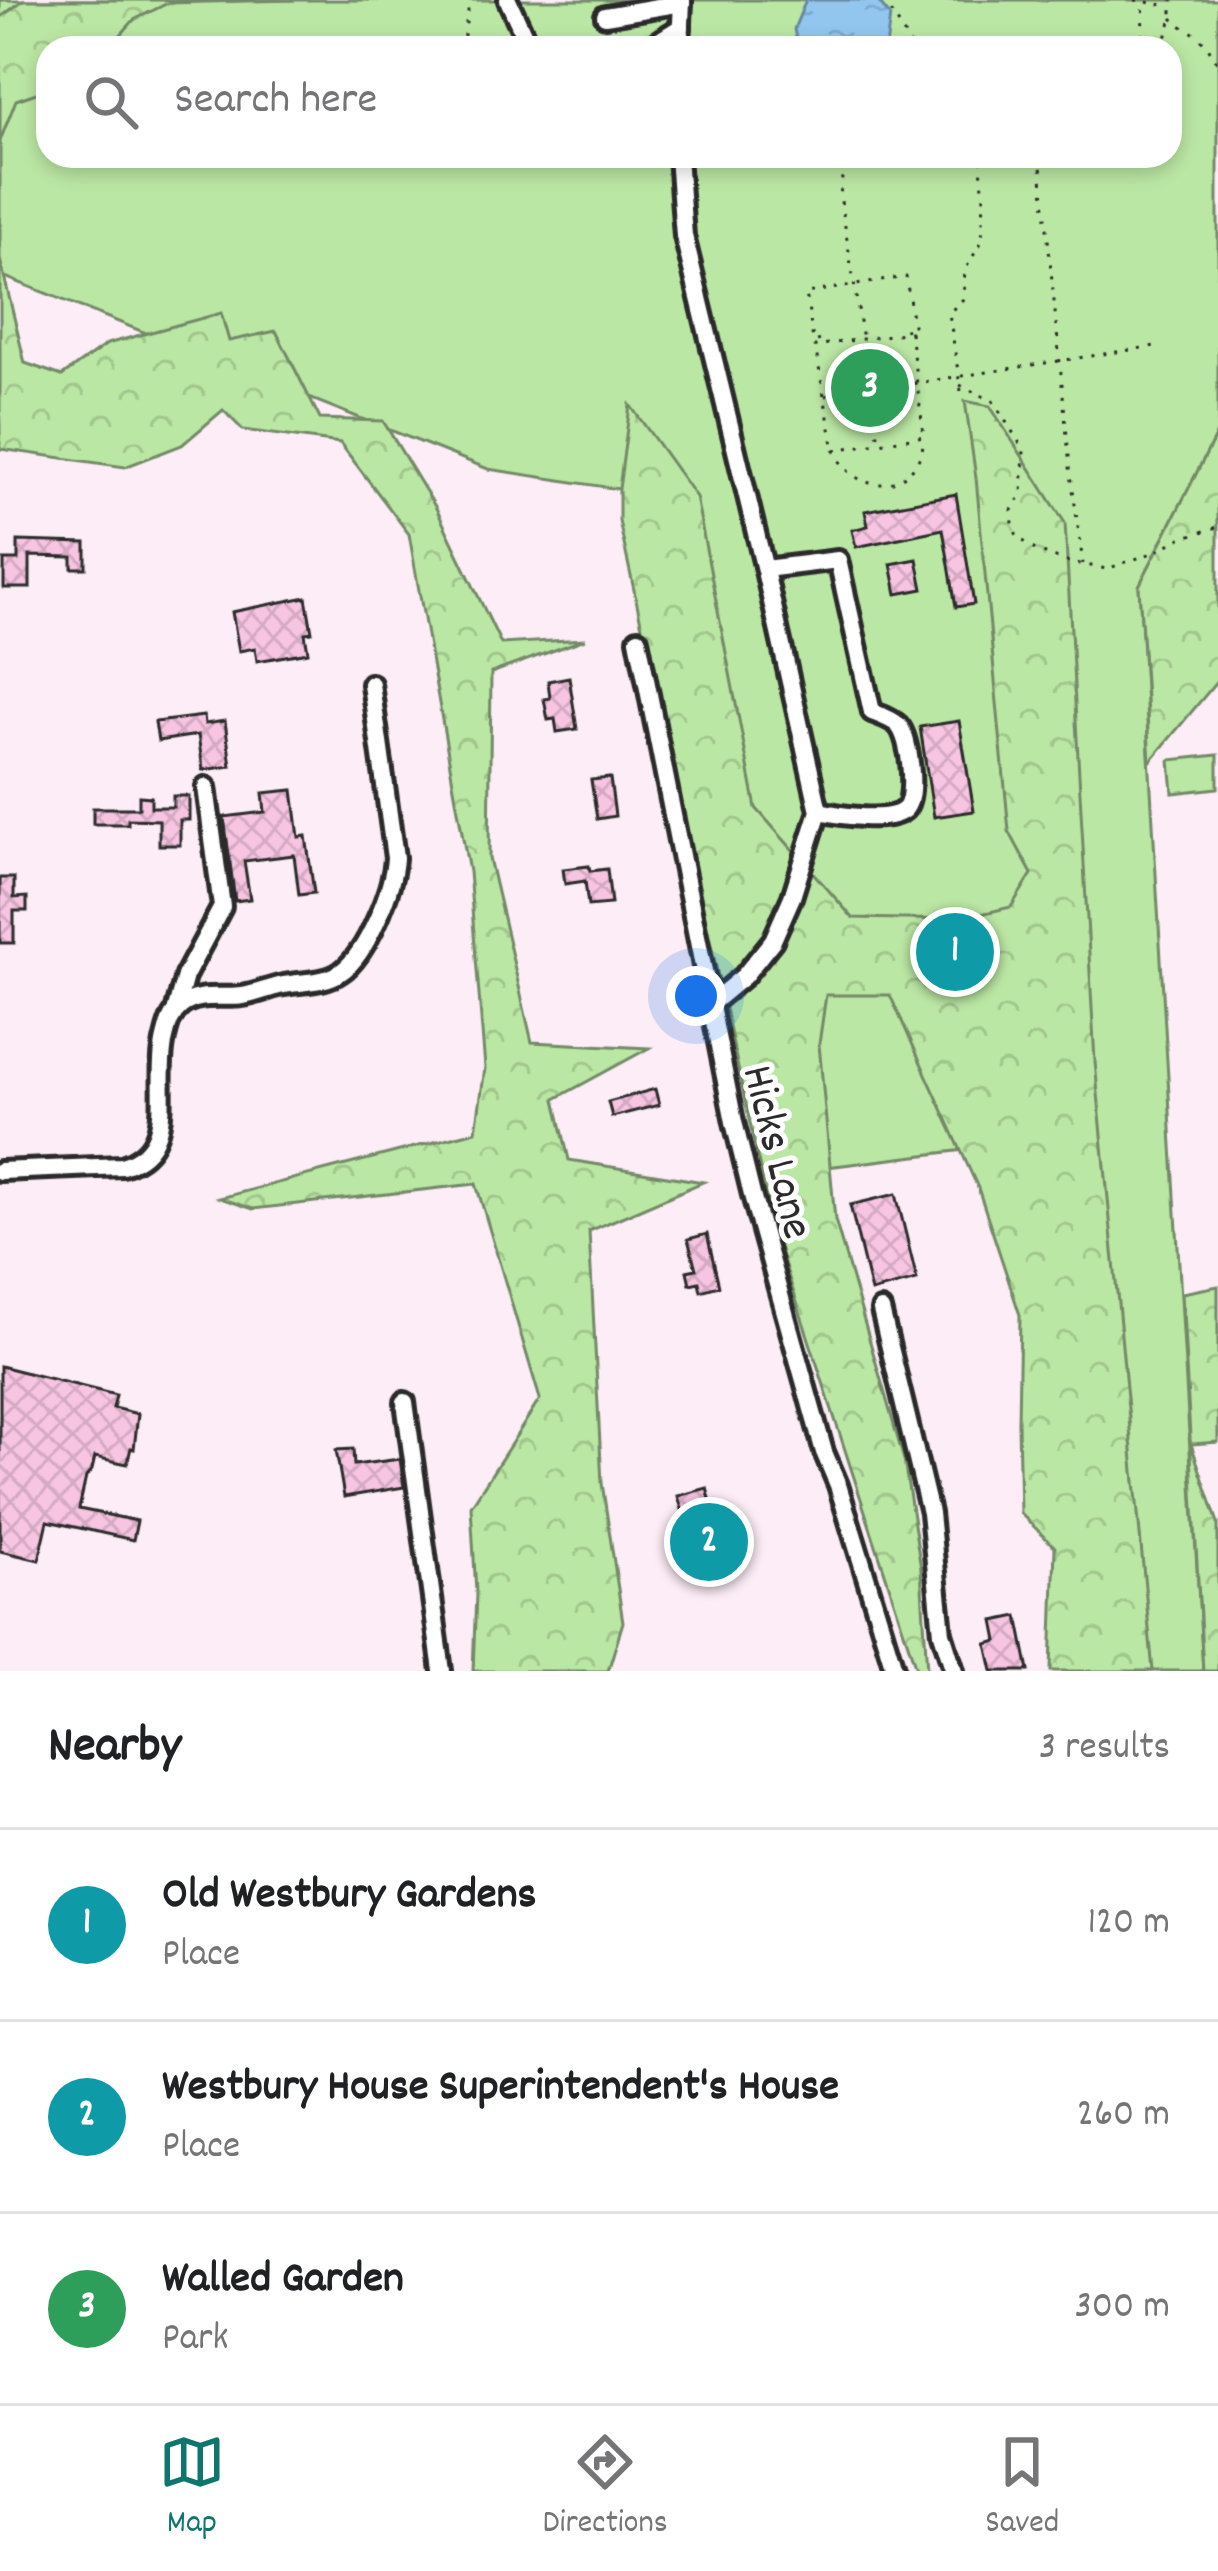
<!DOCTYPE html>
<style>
body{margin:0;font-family:Dekko,sans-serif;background:#f6f6f6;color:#202124}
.you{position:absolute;left:696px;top:996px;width:42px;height:42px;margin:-30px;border:9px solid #fff;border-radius:50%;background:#1a73e8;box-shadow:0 0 0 18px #1a73e833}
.badge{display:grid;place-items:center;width:78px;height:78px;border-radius:50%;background:#0f766e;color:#fff;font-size:39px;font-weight:700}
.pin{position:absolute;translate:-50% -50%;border:6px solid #fff;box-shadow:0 3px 12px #0006}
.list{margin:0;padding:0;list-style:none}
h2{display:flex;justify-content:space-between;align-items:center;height:156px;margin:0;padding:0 48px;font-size:51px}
h2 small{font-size:39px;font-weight:400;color:#757577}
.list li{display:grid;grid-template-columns:78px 1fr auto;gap:36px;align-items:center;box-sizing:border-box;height:192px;padding:0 48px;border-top:3px solid #e0e0e0}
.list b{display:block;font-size:45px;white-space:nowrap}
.list p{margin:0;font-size:39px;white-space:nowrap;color:#757577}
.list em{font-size:39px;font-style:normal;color:#757577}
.icon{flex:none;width:66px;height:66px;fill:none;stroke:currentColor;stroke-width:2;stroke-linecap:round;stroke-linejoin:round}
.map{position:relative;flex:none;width:1218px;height:1671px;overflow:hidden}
.search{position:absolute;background:#fff;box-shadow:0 6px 18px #0003;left:36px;right:36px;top:36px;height:132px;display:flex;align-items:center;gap:30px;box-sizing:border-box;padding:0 42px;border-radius:36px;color:#757577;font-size:45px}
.sheet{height:732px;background:#fff}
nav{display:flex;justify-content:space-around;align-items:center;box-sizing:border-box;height:168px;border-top:3px solid #e0e0e0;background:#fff;font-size:33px;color:#757577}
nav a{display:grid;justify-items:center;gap:6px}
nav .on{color:#0f766e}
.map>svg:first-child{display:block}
.green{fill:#bbe7a4;stroke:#738968;stroke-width:3;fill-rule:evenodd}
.forest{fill:url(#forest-crowns);stroke:#738968;stroke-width:3}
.water{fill:url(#water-ripples);stroke:#6988a1;stroke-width:3}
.building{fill:url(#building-cross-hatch);stroke:#2b2b2b;stroke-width:3}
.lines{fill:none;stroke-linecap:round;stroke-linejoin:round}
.minor-casing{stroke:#2b2b2b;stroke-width:26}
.path{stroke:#2b2b2b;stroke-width:3;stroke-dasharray:3 9;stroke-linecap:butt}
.minor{stroke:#fff;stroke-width:16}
.labels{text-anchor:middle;stroke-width:10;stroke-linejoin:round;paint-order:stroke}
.street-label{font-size:45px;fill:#2b2b2b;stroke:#fff}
</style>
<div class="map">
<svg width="1218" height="1671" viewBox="0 0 1218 1671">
<defs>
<pattern id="forest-crowns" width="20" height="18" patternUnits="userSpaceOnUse" patternTransform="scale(3)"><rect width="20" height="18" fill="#bbe7a4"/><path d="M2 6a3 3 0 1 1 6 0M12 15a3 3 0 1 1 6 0" fill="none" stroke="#a1c68d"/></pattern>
<pattern id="water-ripples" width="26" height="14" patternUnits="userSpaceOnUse" patternTransform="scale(3)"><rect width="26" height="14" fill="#92c6ef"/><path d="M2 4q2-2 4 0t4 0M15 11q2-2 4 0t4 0" fill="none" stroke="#7eaacd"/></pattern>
<pattern id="building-cross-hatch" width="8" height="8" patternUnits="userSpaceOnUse" patternTransform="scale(3)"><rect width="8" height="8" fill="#f7c4e2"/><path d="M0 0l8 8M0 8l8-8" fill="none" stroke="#d4a9c2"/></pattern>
</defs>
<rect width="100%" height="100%" fill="#fdedf6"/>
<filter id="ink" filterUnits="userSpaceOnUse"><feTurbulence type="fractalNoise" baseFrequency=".00833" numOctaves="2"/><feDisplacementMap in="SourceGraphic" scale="24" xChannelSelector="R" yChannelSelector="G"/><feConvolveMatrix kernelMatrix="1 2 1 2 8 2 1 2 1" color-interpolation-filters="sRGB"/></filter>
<g filter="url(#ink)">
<g class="green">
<path d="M0,0h1218v431l-79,155 64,1085h-106l-67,-529 -220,27 -191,-680 -131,-20 -488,-194zM48,48h1122v108h-1122z"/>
<polygon points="1218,755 1218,788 1173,793 1170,760"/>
</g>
<g class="forest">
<polygon points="23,0 295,0 168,3 134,20 109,48 48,48 48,89 16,100 0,141 0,18"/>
<polygon points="0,259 25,363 62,376 107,344 221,313 229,341 276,331 320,419 383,421 436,508 501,644 585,639 491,673 489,858 532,1042 649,1048 555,1099 569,1160 703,1182 589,1231 602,1483 623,1622 608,1671 473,1671 476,1593 471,1506 540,1399 476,1184 253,1209 220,1198 476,1131 485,1068 469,872 409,534 340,443 243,430 223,410 182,445 125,467 0,449"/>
<polygon points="965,401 990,406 1065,523 1095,1062 1153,1671 1051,1671 1055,1547 1020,1513 1018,1423 1020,1315 978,1188 890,995 826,995 819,1044 835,1220 904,1460 921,1569 927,1671 917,1671 773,1229 619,521 619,489 630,405 696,497 756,808 853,918 955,920 1011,907 1032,874 1009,831 976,478"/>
<polygon points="1218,431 1218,680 1150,762 1139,586"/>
<polygon points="1218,1286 1218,1442 1191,1444 1218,1523 1218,1671 1203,1671 1182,1293"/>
</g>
<polygon class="water" points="806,0 877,0 890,16 886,48 798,48 794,29"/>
<g class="building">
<polygon points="956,494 974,604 956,607 943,529 856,547 852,530 868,526 865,511"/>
<polygon points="18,541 86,543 86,568 72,568 72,557 30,556 30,588 4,588 4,560 18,560"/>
<polygon points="917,559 923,589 897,594 891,564"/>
<polygon points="306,597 312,632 305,633 308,652 257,661 255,648 239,651 232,612"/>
<polygon points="569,677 577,729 557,732 555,719 548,720 544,699 550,698 548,681"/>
<polygon points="204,716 205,724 225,721 231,766 203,770 198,735 158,741 155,722"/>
<polygon points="959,721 974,811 934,817 920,727"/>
<polygon points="610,778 615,816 597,819 591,780"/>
<polygon points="293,790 299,837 306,836 314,893 299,895 294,855 244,861 250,899 235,901 224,817 265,812 263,793"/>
<polygon points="139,796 151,797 151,807 173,807 173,796 189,796 189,820 180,820 180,845 159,845 159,820 128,819 128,824 93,824 93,808 139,808"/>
<polygon points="589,866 590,871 607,869 611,904 588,906 585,881 565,884 563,869"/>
<polygon points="0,878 14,878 14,898 27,897 27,911 14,911 14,943 0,943"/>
<polygon points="655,1089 659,1105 612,1117 608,1102"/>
<polygon points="896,1194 917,1280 871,1292 850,1205"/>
<polygon points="707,1234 719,1286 701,1291 699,1282 690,1284 687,1271 696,1269 688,1239"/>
<polygon points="0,1366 116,1395 113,1408 138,1414 134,1449 131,1448 127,1464 95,1457 92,1470 86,1477 79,1509 137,1521 133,1540 48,1521 39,1560 0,1551"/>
<polygon points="353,1449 354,1465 400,1459 404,1487 344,1497 336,1450"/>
<polygon points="707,1488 727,1564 705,1570 691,1518 685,1519 678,1496"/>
<polygon points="1018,1616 1029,1671 993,1671 987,1644 998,1641 994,1621"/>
</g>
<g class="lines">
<g class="minor-casing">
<g id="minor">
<polyline points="508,0 523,33"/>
<polyline points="605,16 682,3"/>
<polyline points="653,48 657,42 681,27"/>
<polyline points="680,48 682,0"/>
<polyline points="678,156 684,236 764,566 819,811 792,897 773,940 744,976 709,1005"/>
<path d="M765,569l73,-9 34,152c8,3 20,7 26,13 12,12 19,71 7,84 -15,15 -67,6 -86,2"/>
<polyline points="638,639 734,1122 752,1195 824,1452 838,1485 895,1671"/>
<polyline points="176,1009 185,976 222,907 206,787"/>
<path d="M0,1171l122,-5c59,-18 31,-80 43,-128 3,-12 5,-23 16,-32 17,-14 42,-7 62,-10 12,-2 24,-7 36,-10 20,-5 45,-2 62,-14 26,-18 52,-83 54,-114l-24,-174"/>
<polyline points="881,1310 930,1513 942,1633 954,1671"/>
<polyline points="405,1402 442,1671"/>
</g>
</g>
<g class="path">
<polyline points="890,0 892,13 912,48"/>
<polyline points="1135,0 1168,6"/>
<path d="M1172,18c8,8 14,10 23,16 10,7 17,19 23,30"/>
<polyline points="464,48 463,40 470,0"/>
<polyline points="1141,48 1144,2"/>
<polyline points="1163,48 1172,18 1172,0"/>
<polyline points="853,156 842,178 840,195 870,384"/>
<polyline points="1040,156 1070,467 1083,564"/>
<polygon points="910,332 924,436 834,450 815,346"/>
<polyline points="819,342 818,339 813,340 806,293 906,277 913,325 905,326 906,331"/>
<circle cx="871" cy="390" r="7"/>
<polyline points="960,385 993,401 1024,450 1022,494 1012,510 1013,524 1017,536 1035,550 1064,561 1107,569 1155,552 1181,538 1218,527"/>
<polyline points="878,389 1162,345"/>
<polyline points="961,391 949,313 963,299 965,270 982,241 984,199 980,156"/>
<polyline points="825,396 863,391"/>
<polyline points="872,397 879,442"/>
<path d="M834,450c21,50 85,44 90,-12"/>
</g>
<use href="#minor" class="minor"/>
</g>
</g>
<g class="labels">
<g class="street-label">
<text transform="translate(781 1151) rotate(76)" y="16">Hicks Lane</text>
</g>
</g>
</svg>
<div class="you"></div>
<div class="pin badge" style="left:955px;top:952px;background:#0f9aa8">1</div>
<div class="pin badge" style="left:709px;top:1542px;background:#0f9aa8">2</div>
<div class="pin badge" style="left:870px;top:388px;background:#2e9e5b">3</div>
<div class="search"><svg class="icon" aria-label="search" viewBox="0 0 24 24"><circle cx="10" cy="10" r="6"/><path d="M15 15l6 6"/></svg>Search here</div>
</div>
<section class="sheet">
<h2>Nearby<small>3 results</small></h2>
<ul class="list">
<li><span class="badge" style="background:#0f9aa8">1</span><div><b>Old Westbury Gardens</b><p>Place</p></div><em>120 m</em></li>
<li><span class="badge" style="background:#0f9aa8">2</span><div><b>Westbury House Superintendent's House</b><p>Place</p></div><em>260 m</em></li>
<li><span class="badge" style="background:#2e9e5b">3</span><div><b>Walled Garden</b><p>Park</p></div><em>300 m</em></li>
</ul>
</section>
<nav>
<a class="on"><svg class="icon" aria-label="map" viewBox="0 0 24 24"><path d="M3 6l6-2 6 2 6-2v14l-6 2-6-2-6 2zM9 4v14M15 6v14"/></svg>Map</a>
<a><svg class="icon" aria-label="directions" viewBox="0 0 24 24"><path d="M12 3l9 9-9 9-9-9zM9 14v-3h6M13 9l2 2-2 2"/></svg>Directions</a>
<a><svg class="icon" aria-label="saved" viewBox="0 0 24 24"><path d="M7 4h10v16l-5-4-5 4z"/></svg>Saved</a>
</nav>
